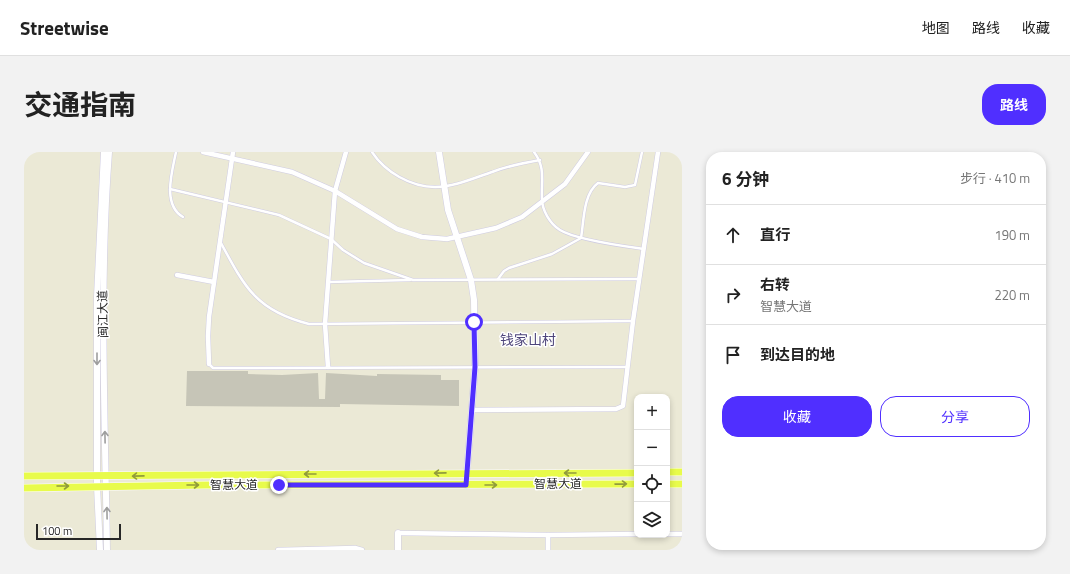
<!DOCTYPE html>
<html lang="zh">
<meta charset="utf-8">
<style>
body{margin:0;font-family:"Titillium Web","Noto Sans SC",sans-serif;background:#f2f2f2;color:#222}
.controls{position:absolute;right:12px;bottom:12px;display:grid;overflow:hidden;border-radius:8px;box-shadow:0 2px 6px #0003}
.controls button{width:36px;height:36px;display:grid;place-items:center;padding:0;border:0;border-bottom:1px solid #e0e0e0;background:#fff;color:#222;font:20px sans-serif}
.scale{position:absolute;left:12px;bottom:10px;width:85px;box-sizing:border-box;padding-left:4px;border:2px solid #272727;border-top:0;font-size:11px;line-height:14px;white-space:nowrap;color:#272727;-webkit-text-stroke:3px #fff;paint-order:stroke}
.stop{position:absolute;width:12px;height:12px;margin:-9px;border:3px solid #502fff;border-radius:50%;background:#fff}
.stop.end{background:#502fff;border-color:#fff;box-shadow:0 1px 4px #0008}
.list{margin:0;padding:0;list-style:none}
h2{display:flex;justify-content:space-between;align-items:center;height:52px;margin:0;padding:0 16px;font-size:17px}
h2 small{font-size:13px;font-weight:400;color:#767676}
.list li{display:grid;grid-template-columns:26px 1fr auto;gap:12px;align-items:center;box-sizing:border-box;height:60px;padding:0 16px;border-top:1px solid #e0e0e0}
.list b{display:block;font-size:15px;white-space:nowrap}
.list p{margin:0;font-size:13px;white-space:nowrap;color:#767676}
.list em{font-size:13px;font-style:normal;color:#767676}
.actions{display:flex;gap:8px;padding:12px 16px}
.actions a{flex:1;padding:9px 0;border:1px solid #502fff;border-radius:16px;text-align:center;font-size:14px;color:#502fff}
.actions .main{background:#502fff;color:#fff}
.icon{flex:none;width:22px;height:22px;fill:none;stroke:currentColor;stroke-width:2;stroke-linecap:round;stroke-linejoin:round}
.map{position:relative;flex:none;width:658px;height:398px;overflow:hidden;border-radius:16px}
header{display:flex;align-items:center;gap:24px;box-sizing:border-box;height:56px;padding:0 20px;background:#fff;border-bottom:1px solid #e0e0e0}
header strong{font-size:19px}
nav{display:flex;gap:22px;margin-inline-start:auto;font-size:14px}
.intro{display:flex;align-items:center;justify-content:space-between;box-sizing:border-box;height:96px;padding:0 24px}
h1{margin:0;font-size:28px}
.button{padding:10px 18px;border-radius:16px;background:#502fff;color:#fff;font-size:14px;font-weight:700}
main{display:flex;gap:24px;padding:0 24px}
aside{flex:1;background:#fff;border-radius:16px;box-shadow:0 2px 6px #0003}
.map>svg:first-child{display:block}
.building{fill:#c6c5b7}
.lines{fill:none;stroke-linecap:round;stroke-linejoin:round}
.lane-casing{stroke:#cfcce2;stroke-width:3.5}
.street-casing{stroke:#cfcce2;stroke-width:5.5}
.secondary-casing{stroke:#cfcce2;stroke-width:7}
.primary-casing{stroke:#fff;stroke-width:8}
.lane{stroke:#fff;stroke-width:2.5}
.street{stroke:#fff;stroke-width:4.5}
.secondary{stroke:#fff;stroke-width:6}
.primary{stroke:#e8fb4b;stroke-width:7}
.oneway{stroke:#9e9e9e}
.oneway2{stroke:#919c3b}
.route{stroke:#502fff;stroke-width:5}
.labels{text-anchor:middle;stroke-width:3;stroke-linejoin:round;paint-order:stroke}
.street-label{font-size:12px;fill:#272727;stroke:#fff}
.quarter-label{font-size:14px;fill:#4d447a;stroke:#fff}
</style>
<header>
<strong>Streetwise</strong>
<nav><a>地图</a><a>路线</a><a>收藏</a></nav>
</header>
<div class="intro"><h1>交通指南</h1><a class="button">路线</a></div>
<main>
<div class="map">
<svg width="658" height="398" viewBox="0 0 658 398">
<rect width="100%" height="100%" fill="#ebe9d6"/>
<polygon class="building" points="163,219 224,219 224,222 258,223 294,221 295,247 301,247 302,221 353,224 353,222 417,223 417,228 435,228 435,254 316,252 316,255 162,254"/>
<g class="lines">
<g class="lane-casing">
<g id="lane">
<path d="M152,0c-4,20 -14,53 7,65"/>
<path d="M348,0c13,20 39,35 63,35 19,0 39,-9 57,-15 15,-6 31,-9 48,-12"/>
<path d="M510,0c12,16 7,29 8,47 0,11 8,25 18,31 16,10 63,16 84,19"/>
<polyline points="146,37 255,63 307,87 319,98 340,111 389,128 615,127"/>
<path d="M197,91c24,45 36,68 88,81l324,-3"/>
<path d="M474,127l6,-8 5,-3 43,-14 29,-16c3,-17 2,-44 17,-55l27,4 10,-2 7,-33"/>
<polyline points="304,130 386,128"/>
<polyline points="185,212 189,216 603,215"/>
</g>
</g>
<g class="street-casing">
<g id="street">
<polyline points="179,0 268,20 311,39 373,77 398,85 423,87 472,76 498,65 541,32 564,0"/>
<polyline points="153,123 190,130"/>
<polyline points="185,212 184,184 185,165 209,0"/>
<polyline points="304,215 301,172 311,39 322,0"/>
<polyline points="448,258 592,257 599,254 609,169 634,0"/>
<polyline points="374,381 524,383 613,382"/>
<polyline points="643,382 658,382"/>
<polyline points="254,398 331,396 338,398"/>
<polyline points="524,398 524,383"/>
</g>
</g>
<g class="secondary-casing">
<g id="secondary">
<polyline points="415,0 424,58 447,128 450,148 451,215 442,333"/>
<polyline points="374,381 374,398"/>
<polyline points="76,398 73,334 73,145 80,0"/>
<path d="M83,398c-2,-133 -8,-266 2,-398"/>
</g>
</g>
<g class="primary-casing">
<g id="primary">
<polyline points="643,320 658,320"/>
<polyline points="0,324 613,321"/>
<polyline points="643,332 658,332"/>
<polyline points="0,336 182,333 613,332"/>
</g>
</g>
<use href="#lane" class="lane"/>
<use href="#street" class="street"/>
<use href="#secondary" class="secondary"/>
<use href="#primary" class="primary"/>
</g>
<defs><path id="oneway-shaft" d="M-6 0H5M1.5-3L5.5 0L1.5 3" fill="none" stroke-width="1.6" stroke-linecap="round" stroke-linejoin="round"/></defs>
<g class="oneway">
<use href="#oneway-shaft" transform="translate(73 207) rotate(90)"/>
<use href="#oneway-shaft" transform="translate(81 285) rotate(-91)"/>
<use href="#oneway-shaft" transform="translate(83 361) rotate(-91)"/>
</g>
<g class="oneway2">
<use href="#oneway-shaft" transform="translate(416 321) rotate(179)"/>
<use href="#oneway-shaft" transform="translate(546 321) rotate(180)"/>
<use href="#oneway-shaft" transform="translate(286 322) rotate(180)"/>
<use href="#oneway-shaft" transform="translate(114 324) rotate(179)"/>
<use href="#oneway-shaft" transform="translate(597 332) rotate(-1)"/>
<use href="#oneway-shaft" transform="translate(169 333)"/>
<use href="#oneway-shaft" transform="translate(467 333)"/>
<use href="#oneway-shaft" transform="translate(39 334)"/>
</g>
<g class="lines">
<polyline class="route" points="255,333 442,333 451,215 450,170"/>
</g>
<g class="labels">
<g class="street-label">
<text transform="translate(79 162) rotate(-91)" y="4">闽江大道</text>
<text x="534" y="336">智慧大道</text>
<text x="210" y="337">智慧大道</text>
</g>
<g class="quarter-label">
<text x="504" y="193">钱家山村</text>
</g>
</g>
</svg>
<div class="controls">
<button>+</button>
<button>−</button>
<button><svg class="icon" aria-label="locate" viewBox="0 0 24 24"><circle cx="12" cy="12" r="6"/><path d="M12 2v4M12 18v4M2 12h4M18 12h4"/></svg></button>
<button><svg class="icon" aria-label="layers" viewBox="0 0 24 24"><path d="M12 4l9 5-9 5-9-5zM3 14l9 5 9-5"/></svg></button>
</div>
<div class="scale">100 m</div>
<div class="stop" style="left:450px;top:170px"></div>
<div class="stop end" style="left:255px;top:333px"></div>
</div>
<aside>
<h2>6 分钟<small>步行 · 410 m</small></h2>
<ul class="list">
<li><svg class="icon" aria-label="ahead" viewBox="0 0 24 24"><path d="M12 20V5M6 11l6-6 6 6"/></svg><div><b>直行</b></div><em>190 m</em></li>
<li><svg class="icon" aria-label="right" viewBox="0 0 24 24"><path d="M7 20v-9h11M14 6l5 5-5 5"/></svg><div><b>右转</b><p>智慧大道</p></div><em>220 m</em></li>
<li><svg class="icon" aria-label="arrive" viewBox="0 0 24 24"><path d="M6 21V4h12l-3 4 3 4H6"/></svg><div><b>到达目的地</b></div></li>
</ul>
<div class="actions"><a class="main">收藏</a><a>分享</a></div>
</aside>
</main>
